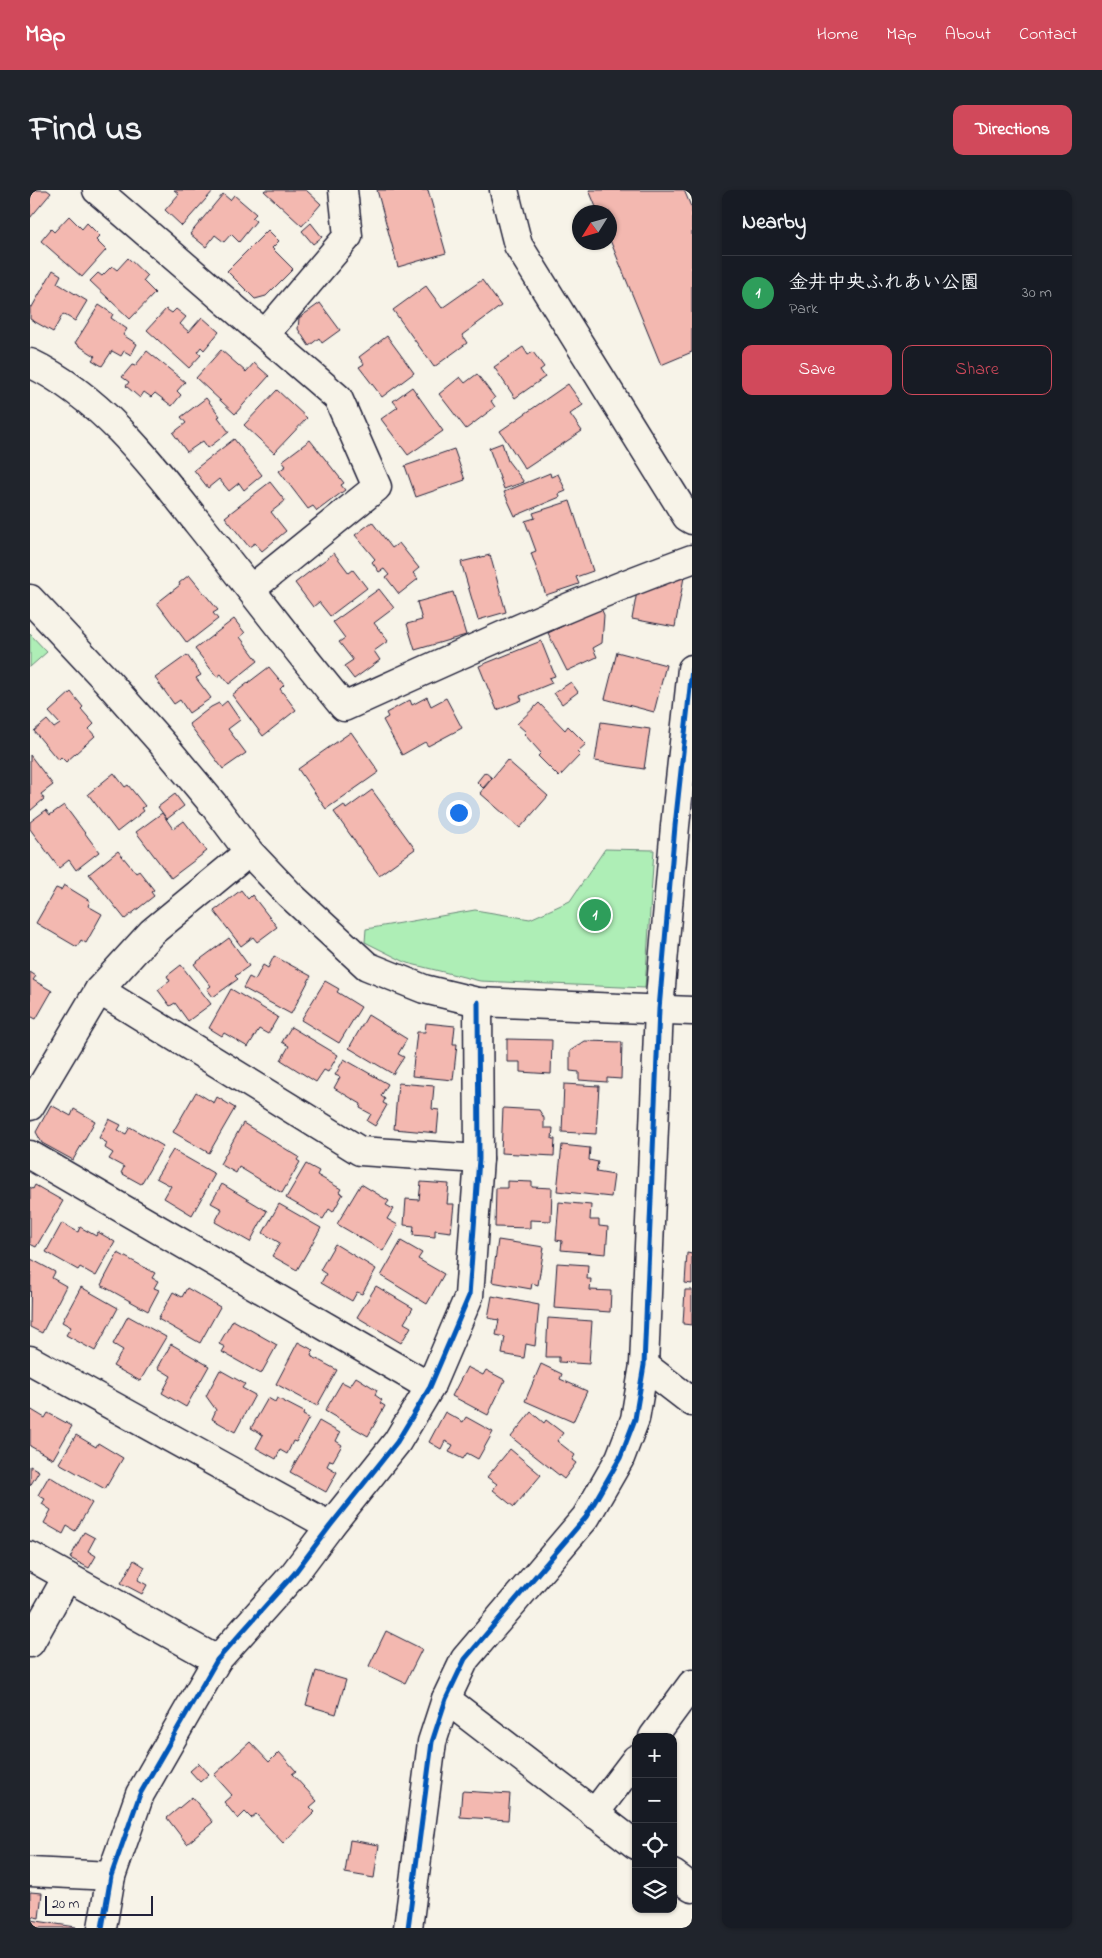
<!DOCTYPE html>
<meta charset="utf-8">
<style>
body{margin:0;font-family:"Indie Flower","Klee One",sans-serif;background:#20242c;color:#f1f3f6}
.controls{position:absolute;right:15px;bottom:15px;display:grid;overflow:hidden;border-radius:10px;box-shadow:0 1px 4px #0004}
.controls button{width:45px;height:45px;display:grid;place-items:center;padding:0;border:0;border-bottom:1px solid #363941;background:#171b24;color:#f1f3f6;font:25px sans-serif}
.compass{position:absolute;left:542px;top:15px;width:45px;height:45px;border-radius:50%;background:#171b24;box-shadow:0 1px 4px #0004;rotate:233deg}
.scale{position:absolute;left:15px;bottom:12px;width:108px;box-sizing:border-box;padding-left:5px;border:2px solid #22223b;border-top:0;font-size:14px;line-height:18px;white-space:nowrap;color:#22223b;-webkit-text-stroke:4px #f7f3e8;paint-order:stroke}
.you{position:absolute;left:428px;top:622px;width:18px;height:18px;margin:-12px;border:4px solid #fff;border-radius:50%;background:#1a73e8;box-shadow:0 0 0 8px #1a73e833}
.badge{display:grid;place-items:center;width:32px;height:32px;border-radius:50%;background:#d1495b;color:#fff;font-size:16px;font-weight:700}
.pin{position:absolute;translate:-50% -50%;border:2px solid #fff;box-shadow:0 1px 5px #0006}
.list{margin:0;padding:0;list-style:none}
h2{display:flex;justify-content:space-between;align-items:center;height:65px;margin:0;padding:0 20px;font-size:21px}
h2 small{font-size:16px;font-weight:400;color:#9ea1a6}
.list li{display:grid;grid-template-columns:32px 1fr auto;gap:15px;align-items:center;box-sizing:border-box;height:75px;padding:0 20px;border-top:1px solid #363941}
.list b{display:block;font-size:19px;white-space:nowrap}
.list p{margin:0;font-size:16px;white-space:nowrap;color:#9ea1a6}
.list em{font-size:16px;font-style:normal;color:#9ea1a6}
.actions{display:flex;gap:10px;padding:15px 20px}
.actions a{flex:1;padding:11px 0;border:1px solid #d1495b;border-radius:10px;text-align:center;font-size:18px;color:#d1495b}
.actions .main{background:#d1495b;color:#fff}
.icon{flex:none;width:28px;height:28px;fill:none;stroke:currentColor;stroke-width:2;stroke-linecap:round;stroke-linejoin:round}
.map{position:relative;flex:none;width:662px;height:1738px;overflow:hidden;border-radius:10px}
header{display:flex;align-items:center;gap:30px;box-sizing:border-box;height:70px;padding:0 25px;background:#d1495b;color:#fff}
header strong{font-size:24px}
nav{display:flex;gap:28px;margin-inline-start:auto;font-size:18px}
.intro{display:flex;align-items:center;justify-content:space-between;box-sizing:border-box;height:120px;padding:0 30px}
h1{margin:0;font-size:35px}
.button{padding:12px 22px;border-radius:10px;background:#d1495b;color:#fff;font-size:18px;font-weight:700}
main{display:flex;gap:30px;padding:0 30px}
aside{flex:1;background:#171b24;border-radius:10px;box-shadow:0 1px 4px #0004}
.map>svg:first-child{display:block}
.green{fill:#aeeeb6;stroke:#688878}
.building{fill:#f3b8b0;stroke:#22223b}
.lines{fill:none;stroke-linecap:round;stroke-linejoin:round}
.minor-casing{stroke:#22223b;stroke-width:31}
.minor{stroke:#f7f3e8;stroke-width:28}
.cycleway-casing{stroke:#f7f3e8;stroke-width:8}
.cycleway{stroke:#0057b8;stroke-width:5}
</style>
<header>
<strong>Map</strong>
<nav><a>Home</a><a>Map</a><a>About</a><a>Contact</a></nav>
</header>
<div class="intro"><h1>Find us</h1><a class="button">Directions</a></div>
<main>
<div class="map">
<svg width="662" height="1738" viewBox="0 0 662 1738">
<rect width="100%" height="100%" fill="#f7f3e8"/>
<filter id="ink" filterUnits="userSpaceOnUse"><feTurbulence type="fractalNoise" baseFrequency=".02" numOctaves="2"/><feDisplacementMap in="SourceGraphic" scale="10" xChannelSelector="R" yChannelSelector="G"/><feConvolveMatrix kernelMatrix="1 2 1 2 8 2 1 2 1" color-interpolation-filters="sRGB"/></filter>
<g filter="url(#ink)">
<g class="green">
<polygon points="0,444 17,462 0,477"/>
<polygon points="575,659 624,660 615,798 450,791 377,773 335,752 336,739 445,720 500,729 540,711"/>
</g>
<g class="building">
<polygon points="0,0 17,0 21,3 0,28"/>
<polygon points="144,0 184,0 152,36 135,20 149,4"/>
<polygon points="235,0 276,0 291,14 272,36 234,1"/>
<polygon points="347,0 398,0 416,63 368,77"/>
<polygon points="559,0 654,0 662,19 662,162 631,175 580,50 580,22 568,22"/>
<polygon points="193,4 200,10 204,5 226,24 222,28 226,31 209,52 201,44 194,52 185,45 176,57 160,44"/>
<polygon points="39,26 52,39 57,33 70,46 66,50 76,60 52,87 11,51 21,39 24,42"/>
<polygon points="281,33 292,47 283,54 272,41"/>
<polygon points="238,40 249,51 242,58 263,79 236,106 225,109 197,81"/>
<polygon points="98,68 117,86 113,91 125,103 100,129 60,91 68,83 72,86 82,76 87,80"/>
<polygon points="23,80 31,85 27,93 57,111 45,131 33,124 23,142 0,129 0,116 2,117"/>
<polygon points="452,90 471,116 432,145 437,153 404,177 363,120 396,96 412,118"/>
<polygon points="290,113 310,140 292,153 289,148 279,156 268,139 269,128"/>
<polygon points="69,115 83,124 81,128 97,139 93,145 107,154 101,165 94,161 91,166 82,161 72,176 62,170 65,166 45,153"/>
<polygon points="136,119 142,123 146,119 156,127 150,134 159,142 172,127 189,142 174,160 171,157 167,162 171,165 159,178 117,140"/>
<polygon points="357,146 384,183 352,207 329,177 334,174 329,167"/>
<polygon points="493,157 498,165 503,162 514,177 510,180 515,187 485,208 464,177"/>
<polygon points="191,160 216,182 224,173 239,186 205,224 166,188"/>
<polygon points="117,161 155,192 147,201 151,205 142,216 125,203 121,207 114,202 110,208 96,196 99,192 92,187 102,175 105,176"/>
<polygon points="447,184 465,208 461,211 465,217 436,239 409,204 430,187 435,193"/>
<polygon points="538,194 553,215 540,224 552,241 495,279 470,241"/>
<polygon points="382,197 413,241 378,265 351,229 368,217 363,211"/>
<polygon points="247,200 277,228 244,263 214,235"/>
<polygon points="176,208 190,226 188,227 199,242 178,258 173,251 157,262 143,243 156,233 151,227"/>
<polygon points="204,249 232,285 214,300 209,293 199,301 189,289 178,298 164,280"/>
<polygon points="280,250 314,293 311,295 315,300 287,321 283,316 278,319 249,281 256,276 252,271"/>
<polygon points="472,253 478,271 494,292 474,299 459,258"/>
<polygon points="424,259 435,290 386,307 375,276"/>
<polygon points="520,283 521,287 528,284 536,301 529,304 530,307 485,326 474,302"/>
<polygon points="240,292 255,311 241,322 256,341 232,361 225,353 219,357 195,327"/>
<polygon points="540,311 563,381 546,387 549,394 516,405 501,363 506,361 495,331 505,328 503,323"/>
<polygon points="342,332 362,358 369,353 389,378 383,383 388,389 369,404 356,387 359,385 354,379 349,382 342,372 345,369 325,345"/>
<polygon points="304,363 319,383 323,380 337,398 300,426 289,412 283,417 265,393"/>
<polygon points="460,365 476,422 448,430 431,372"/>
<polygon points="629,383 654,387 645,437 602,429 608,396"/>
<polygon points="159,385 188,420 183,423 188,429 157,453 127,413 150,395 149,393"/>
<polygon points="349,399 364,418 344,433 358,451 344,461 350,470 324,489 314,476 323,470 309,452 315,448 303,432"/>
<polygon points="423,402 436,445 385,460 377,434 392,430 387,412"/>
<polygon points="571,418 574,425 572,453 563,458 567,467 537,481 518,443"/>
<polygon points="204,429 215,443 210,447 228,471 199,494 191,484 187,487 165,459"/>
<polygon points="511,451 525,486 519,488 522,493 490,506 492,510 467,520 449,476"/>
<polygon points="587,462 636,475 624,522 575,509"/>
<polygon points="157,465 171,485 166,488 181,508 159,523 150,510 144,514 125,488"/>
<polygon points="239,477 254,495 250,499 266,520 233,546 202,505"/>
<polygon points="541,492 548,502 532,514 524,503"/>
<polygon points="41,502 53,517 51,519 64,534 59,539 65,546 36,572 31,567 28,570 4,541 17,530 24,538 30,534 19,522"/>
<polygon points="397,507 401,516 416,508 432,538 398,556 395,552 372,565 353,530 358,527 356,523 380,510 382,515"/>
<polygon points="197,511 210,530 198,539 216,563 193,579 159,534 181,517 189,513 191,516"/>
<polygon points="509,513 535,540 538,536 556,554 547,562 550,565 529,587 508,566 511,563 494,544 496,542 487,534"/>
<polygon points="571,532 620,539 614,579 565,571"/>
<polygon points="321,542 349,582 296,619 268,579"/>
<polygon points="0,565 23,595 11,604 14,609 0,621"/>
<polygon points="477,570 518,606 490,638 450,603"/>
<polygon points="455,582 462,588 453,598 447,592"/>
<polygon points="84,583 95,597 98,595 115,616 112,618 114,621 87,642 58,604"/>
<polygon points="342,600 385,659 349,685 304,622 314,615 316,619"/>
<polygon points="145,604 154,616 137,629 128,617"/>
<polygon points="34,615 69,662 46,680 39,670 29,678 0,639 0,632 16,620 20,625"/>
<polygon points="132,623 143,639 154,631 177,661 141,688 106,642"/>
<polygon points="88,661 106,683 109,681 124,700 121,702 124,706 95,729 59,684"/>
<polygon points="34,695 60,711 58,716 72,724 56,753 51,750 47,757 6,733 26,698 31,700"/>
<polygon points="211,700 218,709 222,705 247,737 227,752 223,747 211,756 184,721"/>
<polygon points="199,748 219,776 205,786 208,789 183,807 177,799 181,796 164,774"/>
<polygon points="244,766 281,786 261,824 213,798 219,787 225,790 233,775 238,778"/>
<polygon points="151,775 181,814 158,831 145,813 140,816 128,800 140,791 137,786"/>
<polygon points="0,782 6,786 3,790 22,801 6,829 0,826"/>
<polygon points="295,791 309,799 307,802 331,817 309,853 271,830"/>
<polygon points="201,799 248,827 238,844 229,839 218,857 194,843 192,846 179,838"/>
<polygon points="338,825 377,849 368,864 374,867 363,884 319,858"/>
<polygon points="396,833 425,836 423,854 427,854 423,890 382,886 387,842 395,842"/>
<polygon points="261,837 308,865 298,882 294,880 286,892 251,870 259,856 252,852"/>
<polygon points="477,849 522,850 521,884 490,882 490,872 477,872"/>
<polygon points="555,851 592,852 591,889 577,888 577,892 549,890 549,882 540,881 540,861"/>
<polygon points="314,869 358,894 351,906 355,909 353,913 357,915 345,936 337,931 341,924 330,918 331,914 304,898 310,887 305,885"/>
<polygon points="368,893 404,896 402,919 409,920 407,943 364,939"/>
<polygon points="534,894 569,896 566,944 532,942"/>
<polygon points="166,902 184,913 187,907 205,918 179,963 143,942"/>
<polygon points="21,915 41,926 44,919 65,931 43,970 12,953 6,942"/>
<polygon points="473,918 509,920 514,928 514,938 523,938 522,949 525,949 524,966 471,963"/>
<polygon points="79,929 91,935 88,940 96,944 100,937 133,956 111,994 91,983 94,977 79,969 83,963 75,958 77,953 69,948"/>
<polygon points="213,933 269,967 267,970 270,972 252,1003 209,977 206,983 190,974"/>
<polygon points="532,955 560,958 559,970 568,972 566,982 584,985 581,1007 527,1001"/>
<polygon points="143,960 185,984 162,1025 134,1008 141,996 126,988"/>
<polygon points="276,974 289,981 287,985 311,999 309,1002 313,1004 303,1022 299,1019 293,1029 256,1008"/>
<polygon points="477,991 502,992 502,997 522,998 521,1031 500,1030 500,1038 465,1037 466,998 477,998"/>
<polygon points="391,992 419,994 417,1014 424,1014 421,1042 405,1040 405,1047 383,1045 384,1036 374,1035 376,1009 389,1010"/>
<polygon points="192,994 237,1021 220,1052 185,1032 192,1019 181,1013"/>
<polygon points="331,994 359,1011 356,1015 363,1019 357,1029 368,1035 353,1061 307,1034"/>
<polygon points="5,995 33,1011 6,1057 0,1054 0,997 3,999"/>
<polygon points="529,1012 561,1015 560,1030 569,1030 569,1036 578,1037 576,1064 531,1060 532,1051 526,1050"/>
<polygon points="249,1014 291,1038 267,1080 242,1066 250,1053 233,1043"/>
<polygon points="32,1033 48,1042 50,1037 66,1046 68,1042 85,1052 66,1086 50,1077 48,1080 16,1062"/>
<polygon points="468,1050 514,1057 508,1095 502,1093 501,1099 462,1092"/>
<polygon points="371,1051 392,1063 388,1069 414,1084 397,1114 351,1086"/>
<polygon points="305,1054 346,1079 332,1104 327,1102 322,1111 291,1093 296,1084 290,1080"/>
<polygon points="88,1063 125,1083 122,1088 128,1091 124,1098 129,1100 118,1121 71,1095"/>
<polygon points="657,1063 662,1064 662,1094 655,1093"/>
<polygon points="1,1069 25,1082 22,1088 36,1096 12,1143 0,1137"/>
<polygon points="527,1073 558,1075 557,1089 561,1089 560,1100 581,1101 580,1122 524,1118"/>
<polygon points="346,1096 383,1118 374,1133 381,1137 371,1153 327,1127"/>
<polygon points="51,1097 88,1118 65,1161 36,1145 41,1137 32,1132"/>
<polygon points="157,1098 190,1117 170,1153 128,1129 143,1102 152,1107"/>
<polygon points="655,1100 662,1100 662,1135 653,1134"/>
<polygon points="462,1106 509,1115 505,1156 496,1154 494,1168 472,1164 475,1147 466,1145 469,1130 458,1128"/>
<polygon points="98,1126 136,1147 110,1191 83,1176 93,1160 83,1154"/>
<polygon points="518,1128 562,1131 559,1174 529,1172 529,1167 516,1167"/>
<polygon points="203,1130 247,1155 231,1184 192,1162 195,1157 189,1154"/>
<polygon points="268,1152 283,1160 281,1166 307,1180 287,1216 246,1194"/>
<polygon points="141,1154 179,1176 156,1217 132,1203 141,1186 128,1178"/>
<polygon points="511,1174 532,1184 530,1189 557,1201 543,1232 495,1211"/>
<polygon points="437,1177 453,1185 456,1180 475,1190 458,1225 422,1206"/>
<polygon points="190,1180 215,1194 212,1198 225,1205 205,1242 182,1229 186,1220 176,1206"/>
<polygon points="326,1187 347,1200 345,1205 352,1210 350,1213 355,1216 338,1246 295,1221 312,1192 320,1196"/>
<polygon points="238,1208 245,1212 247,1208 274,1222 273,1225 279,1228 266,1252 263,1251 257,1264 250,1260 246,1269 226,1258 233,1245 221,1238"/>
<polygon points="0,1219 15,1228 18,1223 42,1236 23,1269 0,1256"/>
<polygon points="415,1222 433,1232 436,1227 463,1242 448,1269 437,1263 433,1269 419,1262 423,1255 415,1251 411,1259 399,1252"/>
<polygon points="501,1222 514,1233 516,1230 533,1243 527,1251 545,1265 542,1270 546,1273 534,1289 481,1247"/>
<polygon points="289,1231 310,1243 306,1251 312,1255 303,1271 300,1270 297,1276 307,1282 296,1302 260,1282"/>
<polygon points="46,1245 66,1257 68,1253 93,1268 75,1299 29,1273"/>
<polygon points="480,1259 511,1285 484,1317 463,1300 467,1294 457,1287"/>
<polygon points="0,1276 9,1281 0,1296"/>
<polygon points="19,1286 62,1313 45,1341 37,1336 33,1344 14,1333 21,1320 12,1314 15,1309 8,1305"/>
<polygon points="54,1342 65,1348 58,1361 66,1366 59,1378 40,1368"/>
<polygon points="104,1370 115,1377 108,1390 117,1395 112,1404 91,1393"/>
<polygon points="356,1441 392,1459 375,1493 339,1476"/>
<polygon points="286,1481 316,1490 306,1524 276,1515"/>
<polygon points="220,1552 239,1572 249,1562 266,1581 262,1584 287,1611 280,1617 285,1622 253,1653 226,1624 221,1628 215,1622 208,1629 194,1612 202,1605 184,1585"/>
<polygon points="169,1573 179,1584 170,1592 160,1581"/>
<polygon points="432,1601 480,1604 478,1630 430,1627"/>
<polygon points="162,1607 183,1632 157,1654 137,1628"/>
<polygon points="320,1650 349,1655 344,1688 315,1683"/>
<polygon points="0,1702 12,1703 9,1728 0,1726"/>
<polygon points="0,1730 46,1737 46,1738 0,1738"/>
</g>
<g class="lines">
<g class="minor-casing">
<g id="minor">
<polyline points="67,0 308,208 347,297 221,399"/>
<polyline points="474,0 488,55 657,327 662,330"/>
<polyline points="235,144 318,46 313,0"/>
<path d="M0,173c71,34 121,100 168,160 49,61 96,124 146,184 115,-52 229,-105 348,-148"/>
<polyline points="0,409 77,491 132,553 183,614 219,662 259,704 337,776 394,799 448,812 662,821"/>
<polyline points="69,800 330,961 449,969"/>
<polyline points="0,916 69,800 122,742 219,662"/>
<polyline points="0,965 400,1197"/>
<polyline points="0,1170 300,1336"/>
<polyline points="614,1175 662,1212"/>
<polyline points="0,1366 187,1470"/>
<polyline points="0,1453 37,1387"/>
<polyline points="416,1509 606,1655"/>
<polyline points="623,1547 662,1494"/>
<polyline points="564,1624 606,1569"/>
<polyline points="0,1682 81,1686"/>
<polyline points="643,1684 662,1698"/>
<polyline points="72,1738 81,1686 110,1604 187,1470 264,1384 300,1336 367,1252 400,1197 439,1106 449,969 448,812"/>
<polyline points="378,1738 402,1552 416,1509 435,1469 556,1327 590,1268 605,1229 614,1175 629,819 645,636 662,479"/>
</g>
</g>
<use href="#minor" class="minor"/>
<g class="cycleway-casing">
<g id="cycleway">
<polyline points="72,1738 81,1686 110,1604 187,1470 264,1384 300,1336 367,1252 400,1197 439,1106 449,969 448,812"/>
<polyline points="378,1738 402,1552 416,1509 435,1469 556,1327 590,1268 605,1229 614,1175 629,819 645,636 662,479"/>
</g>
</g>
<use href="#cycleway" class="cycleway"/>
</g>
</g>
</svg>
<div class="controls">
<button>+</button>
<button>−</button>
<button><svg class="icon" aria-label="locate" viewBox="0 0 24 24"><circle cx="12" cy="12" r="6"/><path d="M12 2v4M12 18v4M2 12h4M18 12h4"/></svg></button>
<button><svg class="icon" aria-label="layers" viewBox="0 0 24 24"><path d="M12 4l9 5-9 5-9-5zM3 14l9 5 9-5"/></svg></button>
</div>
<svg class="compass" viewBox="-18 -18 36 36"><path d="M0-13l5 13h-10z" fill="#e53935"/><path d="M0 13l5-13h-10z" fill="#9ea1a6"/></svg>
<div class="scale">20 m</div>
<div class="you"></div>
<div class="pin badge" style="left:565px;top:725px;background:#2e9e5b">1</div>
</div>
<aside>
<h2>Nearby<small></small></h2>
<ul class="list">
<li><span class="badge" style="background:#2e9e5b">1</span><div><b>金井中央ふれあい公園</b><p>Park</p></div><em>30 m</em></li>
</ul>
<div class="actions"><a class="main">Save</a><a>Share</a></div>
</aside>
</main>
